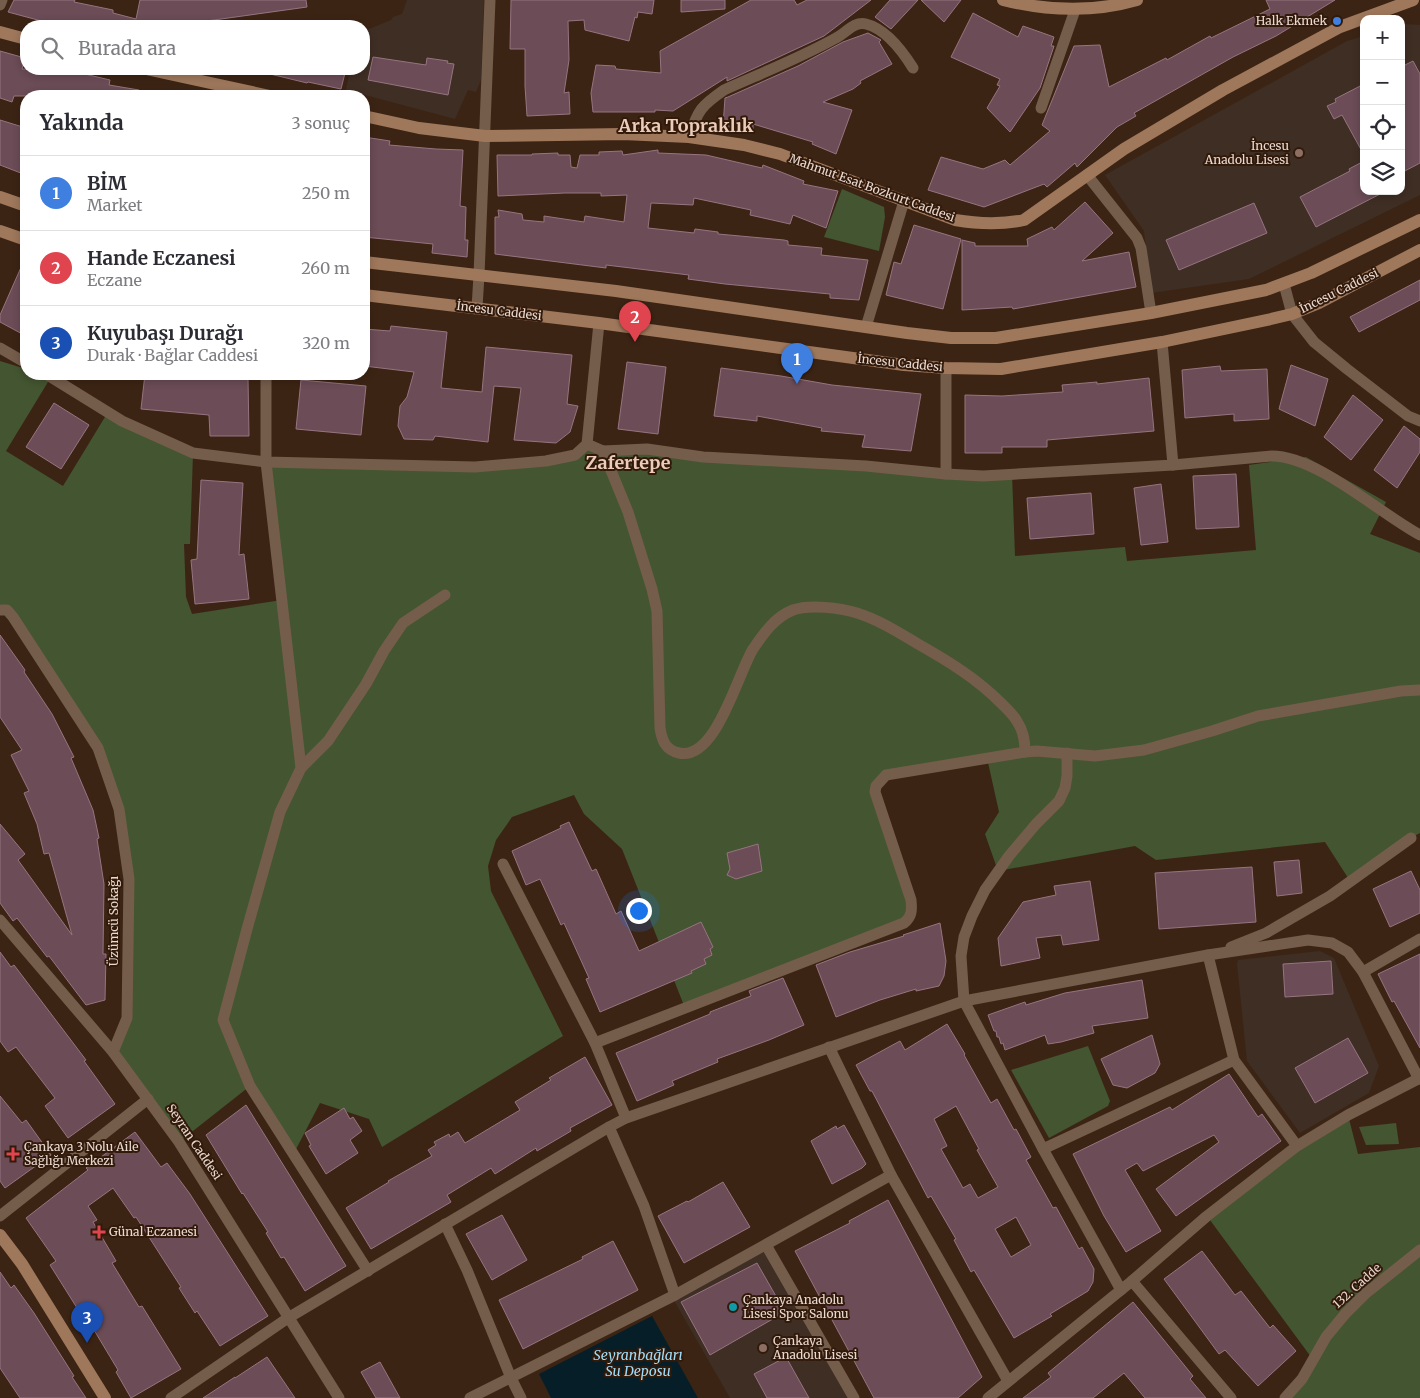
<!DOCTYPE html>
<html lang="tr">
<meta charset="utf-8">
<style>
body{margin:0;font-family:Merriweather,serif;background:#f7f7f7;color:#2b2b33}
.controls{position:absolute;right:15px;top:15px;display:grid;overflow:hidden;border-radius:10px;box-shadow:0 2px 8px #0003}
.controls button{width:45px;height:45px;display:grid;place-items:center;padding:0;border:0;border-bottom:1px solid #e1e1e2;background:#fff;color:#2b2b33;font:25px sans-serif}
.you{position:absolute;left:638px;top:910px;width:18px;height:18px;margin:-12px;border:4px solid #fff;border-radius:50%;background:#1a73e8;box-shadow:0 0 0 8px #1a73e833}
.badge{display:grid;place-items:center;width:32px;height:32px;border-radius:50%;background:#db2777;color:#fff;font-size:16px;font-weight:700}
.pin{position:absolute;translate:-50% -41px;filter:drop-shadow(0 1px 2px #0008)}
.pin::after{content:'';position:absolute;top:26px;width:18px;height:15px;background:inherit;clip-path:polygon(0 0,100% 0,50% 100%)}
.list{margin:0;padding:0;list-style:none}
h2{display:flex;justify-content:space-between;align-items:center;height:65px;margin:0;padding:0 20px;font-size:21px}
h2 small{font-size:16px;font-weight:400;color:#7c7c81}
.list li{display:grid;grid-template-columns:32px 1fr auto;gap:15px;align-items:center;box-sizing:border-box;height:75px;padding:0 20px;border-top:1px solid #e1e1e2}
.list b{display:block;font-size:19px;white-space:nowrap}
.list p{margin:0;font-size:16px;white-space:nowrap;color:#7c7c81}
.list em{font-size:16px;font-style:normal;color:#7c7c81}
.icon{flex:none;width:28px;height:28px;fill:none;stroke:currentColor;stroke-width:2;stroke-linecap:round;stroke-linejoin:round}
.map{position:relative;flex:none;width:1420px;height:1398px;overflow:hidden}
.search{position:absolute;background:#fff;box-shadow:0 2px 8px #0003;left:20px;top:20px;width:350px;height:55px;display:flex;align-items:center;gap:12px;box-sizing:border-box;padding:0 18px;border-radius:20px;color:#7c7c81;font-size:19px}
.panel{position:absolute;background:#fff;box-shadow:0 2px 8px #0003;left:20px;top:90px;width:350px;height:290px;border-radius:20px}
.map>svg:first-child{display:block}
.education{fill:#3f2e24}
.green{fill:#445531}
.water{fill:#051e28}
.building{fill:#6b4c57;stroke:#967480;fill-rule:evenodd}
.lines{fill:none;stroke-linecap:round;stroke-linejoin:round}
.street{stroke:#755d4b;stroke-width:11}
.secondary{stroke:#9f785c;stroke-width:12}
.shop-dot{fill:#3f7fe0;stroke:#321a0b;stroke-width:2}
.education-dot{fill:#8d6e63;stroke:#321a0b;stroke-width:2}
.health-dot{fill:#e0444e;stroke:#321a0b;stroke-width:2}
.culture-dot{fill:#0f9aa8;stroke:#321a0b;stroke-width:2}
.labels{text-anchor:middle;stroke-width:4;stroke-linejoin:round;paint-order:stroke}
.poi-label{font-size:12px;fill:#ead9d0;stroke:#321a0b;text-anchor:start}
.street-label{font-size:12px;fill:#ead9d0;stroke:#321a0b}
.water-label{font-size:14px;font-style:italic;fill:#a0ddf9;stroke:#321a0b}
.district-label{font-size:18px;font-weight:bold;fill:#eccbb8;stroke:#321a0b}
</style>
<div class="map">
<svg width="1420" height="1398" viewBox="0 0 1420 1398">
<rect width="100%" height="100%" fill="#3c2414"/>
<g class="education">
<polygon points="407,0 484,0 481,80 476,92 468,90 455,119 346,90 350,69 364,69 364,31 391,20 393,17 402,14"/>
<polygon points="1404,24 1420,25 1420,195 1249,279 1151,293 1144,231 1105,175 1347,41 1364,36 1364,191 1401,191 1401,25"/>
<polygon points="1320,951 1334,958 1379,1066 1369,1093 1300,1133 1247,1061 1237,964 1238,960"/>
<polygon points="766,1245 854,1398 730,1398 672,1297"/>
</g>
<g class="green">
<polygon points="842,189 884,207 885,217 879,251 824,237"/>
<polygon points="0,361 26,369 26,374 41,374 51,377 6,451 63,486 108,412 193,453 190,544 184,544 186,597 192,614 282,600 266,462 475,467 546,461 587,444 603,451 1012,474 1015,556 1125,547 1127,561 1256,550 1249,465 1306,457 1386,502 1370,534 1420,553 1420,833 1411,838 1350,881 1325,842 1156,860 1135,846 998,871 985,834 999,812 987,758 886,775 876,786 911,900 910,919 685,1008 622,849 584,814 574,795 512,817 496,840 488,866 491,891 563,1036 382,1147 369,1119 320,1103 293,1155 250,1086 179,1142 113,1052 127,1018 129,879 119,809 98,748 0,604"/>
<polygon points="1088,1046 1110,1101 1108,1106 1049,1138 1011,1070"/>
<polygon points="1348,1115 1358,1154 1420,1147 1420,1398 1285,1398 1314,1361 1207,1216"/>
<polygon points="1396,1123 1399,1144 1366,1145 1359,1127"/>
</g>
<polygon class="water" points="652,1316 698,1398 551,1398 539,1374"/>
<g class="building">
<polygon points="14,0 75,0 74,2 113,10 113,13 136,19 140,0 306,0 307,7 171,26 60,26 8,12"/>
<polygon points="511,0 654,0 652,14 638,12 637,18 635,17 629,41 585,30 584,20 568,21 569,60 564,93 569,92 570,114 527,116 525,86 525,49 510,49"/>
<polygon points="681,0 725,0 725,9 681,12"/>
<polygon points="751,0 794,0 797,5 807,0 871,0 824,36 727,81 727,77 673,111 655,110 655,112 593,112 591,93 596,65 615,66 616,69 661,73 660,51"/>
<polygon points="890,0 918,0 891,29 875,17"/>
<polygon points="921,0 961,0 944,22"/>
<polygon points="1266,0 1335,0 1276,36 1233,57 1134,113 1136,116 1117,127 1077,167 1075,163 1047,187 1044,184 984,207 928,190 941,157 983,169 1005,160 1010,165 1050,131 1042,125 1074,46 1100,45 1109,87 1166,58 1167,60 1210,36 1211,38 1270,9"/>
<polygon points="973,13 1018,37 1023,26 1054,37 1051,46 1054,46 1040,88 1010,132 987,108 1000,86 997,85 1000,79 951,57"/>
<polygon points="868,33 881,40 879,42 892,64 860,81 861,83 853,89 823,102 852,110 836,154 812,144 813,142 753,124 753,131 723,126 725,98 728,97 798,66 843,42"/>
<polygon points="0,51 25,58 22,69 61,69 72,71 110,80 109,85 139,90 139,96 14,96 12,102 0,98"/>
<polygon points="373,57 426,65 427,58 448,61 447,63 454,64 448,95 368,80"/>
<polygon points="1413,61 1420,74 1420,163 1401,173 1401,67"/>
<polygon points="266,69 346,69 341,89 308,82 307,83 266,73"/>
<polygon points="1364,84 1364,155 1342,115 1334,119 1327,106 1336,102 1335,99"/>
<polygon points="0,120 26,128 26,175 0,165"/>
<polygon points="364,137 390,141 389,145 436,149 463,150 460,206 466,207 465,240 468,240 467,257 432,253 433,244 364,237 368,177 364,176"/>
<polygon points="658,150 658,153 706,155 762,168 763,165 804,181 803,184 838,191 826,228 793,215 790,224 750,215 751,210 694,198 693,205 651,203 648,228 694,233 695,229 718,232 718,234 784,240 788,241 788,245 822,248 821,255 868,260 859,300 830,298 830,294 725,284 688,279 689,275 606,265 606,268 495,254 495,217 499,217 498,210 522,214 523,220 544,222 544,216 584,222 585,216 624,222 627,195 601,196 601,193 565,193 498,196 497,155 532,155 532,154 558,153 558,155 570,155 571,167 577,168 580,155 599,155 599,152 622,151 623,155"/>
<polygon points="1364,161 1364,191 1386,191 1316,227 1300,197 1350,171 1349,169"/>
<polygon points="1085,202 1113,233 1082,261 1129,252 1136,287 1013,309 1012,307 962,310 962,240 975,243 975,246 1028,246 1027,239 1052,227 1054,230"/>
<polygon points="1254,203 1267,233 1179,270 1166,240"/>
<polygon points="914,225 961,239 943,309 886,295 894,262 901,264"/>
<polygon points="26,256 26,336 0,322 0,315"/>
<polygon points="1420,280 1420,300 1359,332 1350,317"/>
<polygon points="391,326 447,332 441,388 482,392 486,347 572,355 567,404 578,406 570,432 556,443 514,440 521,388 494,386 488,442 435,436 433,440 404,439 398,426 400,406 407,397 414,372 364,366 364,329 390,331"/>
<polygon points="627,362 666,367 658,434 618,429"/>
<polygon points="1291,365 1328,379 1315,426 1279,409"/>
<polygon points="1220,366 1221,371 1267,369 1269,419 1234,421 1234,414 1185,418 1182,370"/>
<polygon points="721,368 781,376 832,385 921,394 911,451 862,447 865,435 821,431 822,428 757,416 757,421 714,416"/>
<polygon points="145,374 198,374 197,379 248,379 249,436 210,436 209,415 141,409"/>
<polygon points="1149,378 1154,431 1047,440 1047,447 1002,447 1002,453 965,453 965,395 1002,396 1063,392 1062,385 1097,382 1097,384"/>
<polygon points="301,380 366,386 361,435 296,429"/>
<polygon points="1353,395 1383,420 1351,460 1324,437"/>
<polygon points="54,403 89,425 61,469 26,447"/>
<polygon points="1404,426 1420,439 1420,452 1397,488 1374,470"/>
<polygon points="1236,474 1239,527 1196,529 1193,476"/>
<polygon points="201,480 243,483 239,555 244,554 249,599 195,604 191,560 197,559"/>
<polygon points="1161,484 1168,542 1141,545 1134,488"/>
<polygon points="1091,493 1094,534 1030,539 1027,498"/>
<polygon points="0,635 25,670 24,672 52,714 74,757 71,758 93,810 99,838 97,839 104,884 103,954 106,954 105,1000 86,1005 49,956 47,957 17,918 13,921 0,903 0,824 25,854 18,860 72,935 49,853 44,854 37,824 24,793 29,791 11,755 22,750 0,717"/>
<polygon points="569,822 592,871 596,869 616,914 621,911 639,951 701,922 713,947 710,949 712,955 704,959 706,964 691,971 692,973 600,1012 586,979 589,978 564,923 561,925 540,879 526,885 512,851 561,828 560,826"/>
<polygon points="758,844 762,871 736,879 727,875 730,869 727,853"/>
<polygon points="1299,860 1302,893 1277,896 1274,862"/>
<polygon points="1252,867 1256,922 1159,929 1155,873"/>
<polygon points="1411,871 1420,890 1420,913 1390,927 1373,889"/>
<polygon points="1090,881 1099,940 1063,945 1061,935 1036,938 1040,958 1001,966 998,938 1023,902 1056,895 1054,886"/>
<polygon points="940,923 946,961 944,976 939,986 916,991 916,989 880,1000 836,1017 816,965 850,952 904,936 903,935"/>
<polygon points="0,952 11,967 14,965 86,1060 84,1061 115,1104 68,1138 45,1106 55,1098 16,1047 8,1052 0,1041"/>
<polygon points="1420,954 1420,1048 1394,1001 1392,1002 1378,974"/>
<polygon points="1331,961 1333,994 1285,997 1283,964"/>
<polygon points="783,978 804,1025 769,1040 717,1059 718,1062 672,1081 674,1085 637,1101 616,1053 710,1014 710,1012 751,996 749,991"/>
<polygon points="1142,980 1148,1018 1092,1026 1094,1033 1061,1042 1048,1044 1045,1035 1005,1050 1003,1043 1001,1044 999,1037 997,1037 996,1031 994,1031 988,1015 1025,1002 1026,1005 1065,993"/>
<path d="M947,1024l18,30 -1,1 27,48 6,-4 17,31 2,-1 15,28 -5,3 27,48 3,-1 23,42 3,-2 12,22 -1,13 -5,9 -38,23 2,2 -38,22 -40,-68 -3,2 -17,-32 2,-1 -25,-43 -3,2 -56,-107h-2l-14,-26 44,-24 5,9zM956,1106l23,43 -2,1 21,37 -20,11 -8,-14 -7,4 -22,-39 6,-3 -13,-27zM1016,1217l15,28 -20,12 -16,-28z"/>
<polygon points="1152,1035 1160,1064 1155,1073 1127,1088 1113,1085 1101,1059"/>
<polygon points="1348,1038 1368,1073 1315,1103 1295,1068"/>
<polygon points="585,1057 612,1105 570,1128 571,1131 537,1151 536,1148 495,1174 491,1168 447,1195 451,1202 371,1249 346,1208 389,1182 388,1181 432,1156 428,1150 436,1145 434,1142 449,1134 450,1137 458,1132 465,1143 520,1110 515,1102 551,1080 549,1078"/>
<polygon points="1229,1074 1258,1117 1262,1114 1281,1141 1176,1216 1156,1189 1219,1142 1214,1135 1143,1171 1137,1163 1125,1170 1161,1231 1126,1252 1104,1216 1073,1154 1170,1107 1172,1110"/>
<polygon points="0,1096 22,1123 26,1120 51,1155 5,1188 0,1181"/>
<polygon points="246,1105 346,1266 305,1291 284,1257 281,1258 266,1233 268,1232 243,1193 242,1194 206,1135"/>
<polygon points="344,1108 350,1119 353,1117 362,1131 350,1140 358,1153 326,1174 309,1146 311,1145 305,1133"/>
<polygon points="844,1125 866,1164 862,1168 832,1184 811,1141 836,1126 837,1129"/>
<polygon points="135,1132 161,1167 167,1163 190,1194 268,1316 220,1346 197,1311 195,1313 179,1288 181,1287 136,1217 134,1218 113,1188 88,1206 97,1220 93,1222 116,1261 112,1263 139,1307 142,1306 181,1369 131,1398 116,1372 118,1370 91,1325 89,1327 50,1265 56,1261 26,1218 88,1170 86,1168"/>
<polygon points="723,1182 750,1227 684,1263 658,1216 687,1201 688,1202"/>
<polygon points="888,1200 982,1377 958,1398 874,1398 795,1251 850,1223 849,1221"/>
<polygon points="502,1215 527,1260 492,1280 466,1234"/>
<polygon points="613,1241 638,1290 523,1349 499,1300 583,1259 582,1257"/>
<polygon points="1202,1251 1235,1295 1241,1291 1270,1328 1273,1325 1296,1351 1258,1386 1225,1350 1219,1354 1164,1279"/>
<polygon points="757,1263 785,1312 710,1355 681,1302"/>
<polygon points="0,1272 11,1288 14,1285 34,1313 74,1376 72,1377 86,1398 20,1398 0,1368"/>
<polygon points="1133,1302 1193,1376 1190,1379 1206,1398 1145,1398 1124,1373 1093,1398 1023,1398 1051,1377 1048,1373"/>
<polygon points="267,1357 295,1398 203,1398 235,1377 235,1378"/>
<polygon points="786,1357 809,1398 767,1398 754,1374"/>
<polygon points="380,1362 400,1398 376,1398 361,1372"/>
</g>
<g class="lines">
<g class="street">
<polyline points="0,5 2,0"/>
<polyline points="1041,108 1075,10"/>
<path d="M689,137c9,-27 12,-31 35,-47 38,-17 76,-32 112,-52 10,-5 18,-17 30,-14 20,5 37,28 47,44"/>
<polyline points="1087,175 1137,238 1141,248 1151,313"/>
<polyline points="1284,284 1292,314 1314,342 1347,369 1408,416 1420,421"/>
<polyline points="477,308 479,275 490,0"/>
<polyline points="866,327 904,201"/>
<polyline points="0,348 26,363"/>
<polyline points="46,374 122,421 193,453 266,462 475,467 546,461 575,455 587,444 599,323"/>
<polyline points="266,374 266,462 301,768 280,812 247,929 223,1020 250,1086 368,1271"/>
<path d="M587,444l16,7 25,61 24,77 5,22 3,117c2,12 5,22 19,25 37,8 59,-80 74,-104 11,-16 22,-32 40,-39 17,-6 47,-2 64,3 22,7 41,19 61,31 30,17 58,34 83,59 6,6 13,12 17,20 6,9 7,18 7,29"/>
<polyline points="603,451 647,449 703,457 866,466 946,474 983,476 1173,465 1162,342"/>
<path d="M1173,465l99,-9c45,0 107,57 148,79"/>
<polyline points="946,474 946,368"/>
<polyline points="0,610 7,610 13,617 98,748 119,809 129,879 127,1018 113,1052"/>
<polyline points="1067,753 1067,776 1065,788 1059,801 1036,824 1009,856 985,890 972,916 964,937 961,956 964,1001 1043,1149 1121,1290"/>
<polyline points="301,768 328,741 366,684 384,651 403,623 445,595"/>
<polyline points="503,864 595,1043 626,1118"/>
<polyline points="0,920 113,1052 179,1142 339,1398"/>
<polyline points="1231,947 1266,933 1330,896 1411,838"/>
<polyline points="1208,955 1234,1060 1297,1146"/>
<polyline points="1363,972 1420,939"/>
<path d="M595,1043l309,-120c8,-6 8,-13 7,-23l-36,-108 1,-6 10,-11 139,-23 12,-1 58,5 49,-6 68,-19 46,-15 143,-25 19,-1"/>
<polyline points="829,1047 891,1175 1008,1381"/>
<polyline points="1043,1149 1234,1060"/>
<polyline points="0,1216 148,1099"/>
<polyline points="445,1224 467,1270 511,1378 521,1398"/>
<polyline points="766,1245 854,1398"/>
<polyline points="1132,1281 1231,1398"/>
<polyline points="675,1295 891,1175"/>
<polyline points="171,1398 288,1318 609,1127 626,1118 964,1001 1208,955 1308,940 1332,943 1348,952 1363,972 1419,1079"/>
<polyline points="470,1398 675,1295 644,1206 609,1127"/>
<polyline points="988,1398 1132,1281 1207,1216 1297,1146 1348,1115 1420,1078"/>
<polyline points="1285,1398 1302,1379 1326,1337 1345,1314 1365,1294 1420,1250"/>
</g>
<g class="secondary">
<path d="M1003,0c45,11 89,13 134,0"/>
<polyline points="0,32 26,39"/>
<polyline points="146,69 270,96"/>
<path d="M364,116l55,12 66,8 138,-2 66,3 55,8 36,9 175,66c24,4 45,5 69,0l100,-71 99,-59 117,-63 73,-27"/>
<polyline points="0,197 26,206"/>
<polyline points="0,231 26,240"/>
<polyline points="364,262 616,291 907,333 951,338 996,338 1151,313 1266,290 1311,273 1420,220"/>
<polyline points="364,295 599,323 904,365 946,368 1001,369 1162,342 1271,319 1292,314 1319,303 1420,250"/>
<polyline points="0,1235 22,1264 105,1398"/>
</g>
</g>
<circle class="shop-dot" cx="1337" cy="21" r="5"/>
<g class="education-dot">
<circle cx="1299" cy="153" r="5"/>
<circle cx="763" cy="1348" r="5"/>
</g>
<g class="health-dot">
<path d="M10.5 1146.5h5v5h5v5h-5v5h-5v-5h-5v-5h5z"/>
<path d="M96.5 1224.5h5v5h5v5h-5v5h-5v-5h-5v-5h5z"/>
</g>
<circle class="culture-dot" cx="733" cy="1307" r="5"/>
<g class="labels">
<g class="poi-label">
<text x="1327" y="25" text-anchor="end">Halk Ekmek</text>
<text x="1289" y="150" text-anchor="end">İncesu<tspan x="1289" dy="14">Anadolu Lisesi</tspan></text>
<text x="24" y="1151">Çankaya 3 Nolu Aile<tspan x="24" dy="14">Sağlığı Merkezi</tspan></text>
<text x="109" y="1236">Günal Eczanesi</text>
<text x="743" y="1304">Çankaya Anadolu<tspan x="743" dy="14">Lisesi Spor Salonu</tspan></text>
<text x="773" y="1345">Çankaya<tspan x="773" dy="14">Anadolu Lisesi</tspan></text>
</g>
<g class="street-label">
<text transform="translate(872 188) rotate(20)" y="4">Mahmut Esat Bozkurt Caddesi</text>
<text transform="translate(1339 291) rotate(-26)" y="4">İncesu Caddesi</text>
<text transform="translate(499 311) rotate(7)" y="4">İncesu Caddesi</text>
<text transform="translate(900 363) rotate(6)" y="4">İncesu Caddesi</text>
<text transform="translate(114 921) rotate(-90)" y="4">Üzümcü Sokağı</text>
<text transform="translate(194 1142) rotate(56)" y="4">Seyran Caddesi</text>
<text transform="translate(1357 1286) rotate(-42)" y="4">132. Cadde</text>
</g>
<g class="water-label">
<text x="638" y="1360">Seyranbağları<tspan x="638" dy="16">Su Deposu</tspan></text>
</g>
<g class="district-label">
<text x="686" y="132">Arka Topraklık</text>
<text x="628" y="469">Zafertepe</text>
</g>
</g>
</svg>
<div class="controls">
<button>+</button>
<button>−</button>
<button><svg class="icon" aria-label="locate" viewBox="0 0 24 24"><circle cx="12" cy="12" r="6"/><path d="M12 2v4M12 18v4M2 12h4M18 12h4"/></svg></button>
<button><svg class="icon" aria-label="layers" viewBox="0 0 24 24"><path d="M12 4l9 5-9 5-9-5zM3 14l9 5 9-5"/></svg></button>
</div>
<div class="you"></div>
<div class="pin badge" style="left:797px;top:384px;background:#3f7fe0">1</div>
<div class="pin badge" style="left:635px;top:342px;background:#e0444e">2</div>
<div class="pin badge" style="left:87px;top:1343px;background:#1a4fb4">3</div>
<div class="search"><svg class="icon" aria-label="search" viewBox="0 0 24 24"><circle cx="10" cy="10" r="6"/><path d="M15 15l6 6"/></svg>Burada ara</div>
<section class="panel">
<h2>Yakında<small>3 sonuç</small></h2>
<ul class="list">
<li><span class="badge" style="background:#3f7fe0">1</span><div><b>BİM</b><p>Market</p></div><em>250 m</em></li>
<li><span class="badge" style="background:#e0444e">2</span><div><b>Hande Eczanesi</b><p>Eczane</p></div><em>260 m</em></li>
<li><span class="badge" style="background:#1a4fb4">3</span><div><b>Kuyubaşı Durağı</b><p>Durak · Bağlar Caddesi</p></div><em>320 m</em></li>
</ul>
</section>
</div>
